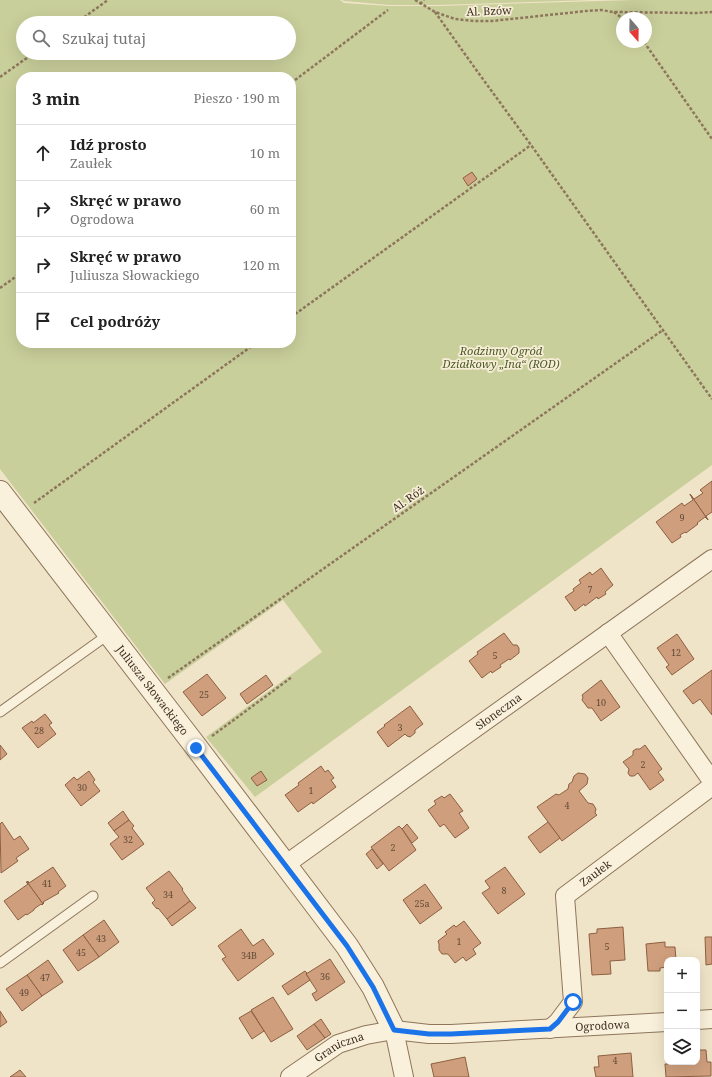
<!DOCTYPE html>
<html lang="pl">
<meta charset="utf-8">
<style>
body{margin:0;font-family:"Noto Serif",serif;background:#f2f2f2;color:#222}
.controls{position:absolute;right:12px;bottom:12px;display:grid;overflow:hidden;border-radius:8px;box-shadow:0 4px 16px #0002}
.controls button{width:36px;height:36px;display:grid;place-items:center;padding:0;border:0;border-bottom:1px solid #e0e0e0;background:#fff;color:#222;font:20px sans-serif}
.compass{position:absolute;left:616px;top:12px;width:36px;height:36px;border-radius:50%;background:#fff;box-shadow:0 4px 16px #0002;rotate:160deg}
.stop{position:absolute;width:12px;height:12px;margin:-9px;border:3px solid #1a73e8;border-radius:50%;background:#fff}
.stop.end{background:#1a73e8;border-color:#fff;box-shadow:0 1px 4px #0008}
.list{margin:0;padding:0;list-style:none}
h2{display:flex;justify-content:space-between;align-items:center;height:52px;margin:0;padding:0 16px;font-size:17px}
h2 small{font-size:13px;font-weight:400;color:#767676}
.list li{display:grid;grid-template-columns:26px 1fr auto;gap:12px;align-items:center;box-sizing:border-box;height:56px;padding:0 16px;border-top:1px solid #e0e0e0}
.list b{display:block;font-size:15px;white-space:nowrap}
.list p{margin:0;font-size:13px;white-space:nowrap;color:#767676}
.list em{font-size:13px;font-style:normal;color:#767676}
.icon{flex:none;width:22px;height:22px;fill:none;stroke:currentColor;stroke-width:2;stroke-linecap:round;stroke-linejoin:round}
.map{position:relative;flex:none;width:712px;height:1077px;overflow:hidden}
.search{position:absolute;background:#fff;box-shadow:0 4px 16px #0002;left:16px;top:16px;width:280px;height:44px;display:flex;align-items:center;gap:10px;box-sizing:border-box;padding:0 14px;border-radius:22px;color:#767676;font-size:15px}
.panel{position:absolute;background:#fff;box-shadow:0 4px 16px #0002;left:16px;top:72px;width:280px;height:276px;border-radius:16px}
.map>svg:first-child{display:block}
.green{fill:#c9cf9b;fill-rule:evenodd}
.building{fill:#cf9f7d;stroke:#8d5f41}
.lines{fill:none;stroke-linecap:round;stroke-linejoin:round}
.service-casing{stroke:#8d765c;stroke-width:11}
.minor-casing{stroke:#8d765c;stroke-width:20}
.tertiary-casing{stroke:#8d765c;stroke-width:24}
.path{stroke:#8d765c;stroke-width:2.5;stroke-dasharray:3 2;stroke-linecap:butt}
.service{stroke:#faf1dc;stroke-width:9}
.minor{stroke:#faf1dc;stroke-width:18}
.tertiary{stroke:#faf1dc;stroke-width:22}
.route{stroke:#1a73e8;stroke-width:5}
.labels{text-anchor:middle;stroke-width:3.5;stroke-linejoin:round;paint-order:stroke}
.number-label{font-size:9px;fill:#624a37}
.street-label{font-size:11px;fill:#3d2e20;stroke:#f7eed8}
.park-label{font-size:11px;font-style:italic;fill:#4d5a26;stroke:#f7eed8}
</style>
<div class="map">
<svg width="712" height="1077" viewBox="0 0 712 1077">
<rect width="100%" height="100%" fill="#f0e4c8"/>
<g class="green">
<path d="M0,0h340l4,3 45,3h49l194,-6h80v465l-457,332 -49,-60 116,-85 -39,-52 -118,84 -165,-215zM622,18h24v24h-24zM23,23h266v30h-266zM21,77h270v266h-270z"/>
<polygon points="342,0 592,0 437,5 389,5 344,1"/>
</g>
<g class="building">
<polygon points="472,172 477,179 468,186 463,178"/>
<polygon points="712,481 712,512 706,516 708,520 690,494 694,499 703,493 700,490"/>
<polygon points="690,494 708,520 705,517 697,523 698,524 686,533 685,532 680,535 681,537 672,543 656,522 682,503 684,506 693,500"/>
<polygon points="601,568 613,585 605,592 606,594 598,599 597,597 585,606 584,604 575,611 565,597 574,591 573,589 581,583 579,580 590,572 592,575"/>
<polygon points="504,633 513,645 517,645 519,648 519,653 510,660 509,659 500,665 501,667 492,673 491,671 482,678 469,661 478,654 477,652"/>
<polygon points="677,634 694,659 672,675 666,667 669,665 657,648"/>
<polygon points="712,670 712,715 700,699 693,704 683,691"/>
<polygon points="207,674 226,698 202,716 183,692"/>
<polygon points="266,675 273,685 247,704 240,694"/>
<polygon points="601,680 620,707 601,721 592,708 588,708 582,700 583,697 582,695"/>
<polygon points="410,706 423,724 415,730 415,733 410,737 407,736 405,734 388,747 377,732 385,726 384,725"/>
<polygon points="45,714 52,723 49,725 56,734 38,748 22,728 32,721 33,723"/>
<polygon points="0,745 7,754 0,760"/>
<polygon points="645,745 662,769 658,772 664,780 650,790 638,773 634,776 630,776 628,773 629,769 623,762 633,755 633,751 636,749 640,749"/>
<polygon points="321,766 325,772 328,770 334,778 331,780 336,787 313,804 312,802 298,812 285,795 299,785 298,783"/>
<polygon points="89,771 95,780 93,782 100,791 81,806 65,785 74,777 77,780"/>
<polygon points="261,771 267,780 257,786 251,778"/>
<polygon points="578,773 585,774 588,778 587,784 579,791 588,803 593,804 596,809 595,813 597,815 562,841 537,807 556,794 559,795 568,789 569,784 572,782 574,776"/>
<polygon points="450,794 463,811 459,813 469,828 455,838 444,824 440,827 428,810 436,804 434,801 442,796 444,798"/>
<polygon points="123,811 129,820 114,831 108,823"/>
<polygon points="129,820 134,826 132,828 144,844 122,860 110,844 119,837 114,831"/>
<polygon points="2,822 14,840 20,836 29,849 16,858 18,861 1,873 0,824"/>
<polygon points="548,822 560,838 540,853 528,837"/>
<polygon points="407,824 418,838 412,843 402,829"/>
<polygon points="399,826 402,829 416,850 389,871 371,847"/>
<polygon points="372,849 383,864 377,869 366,854"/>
<polygon points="53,867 66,886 58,892 59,893 43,902 44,903 43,904 27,882 28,881 29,883"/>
<polygon points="505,867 525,894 498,914 482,893 490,888 485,881"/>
<polygon points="169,871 183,889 182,890 190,901 167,919 158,908 157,909 152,903 155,900 146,888"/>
<polygon points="26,882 27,882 43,904 42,905 41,904 34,909 34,910 27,915 26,914 18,920 4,901 28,884"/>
<polygon points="425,884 442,908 420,924 403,900"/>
<polygon points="190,901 196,908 172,926 167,919"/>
<polygon points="104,920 119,942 99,957 83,935"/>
<polygon points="464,921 481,943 473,949 476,954 466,961 463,957 455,963 448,954 442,954 439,950 439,944 438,941 447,934 445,932 454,925 456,927"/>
<polygon points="623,927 625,960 610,961 611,974 592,975 589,934 597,933 597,929"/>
<polygon points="241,929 253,946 263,939 274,954 238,981 222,959 226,957 218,946"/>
<polygon points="83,935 99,957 78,971 63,950"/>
<polygon points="705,937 712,937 712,964 706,965"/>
<polygon points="665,942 665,947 675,947 676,960 667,960 667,967 660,968 660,971 648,971 646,944"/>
<polygon points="330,959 345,982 316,1001 312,994 317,991 306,974"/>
<polygon points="48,960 63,982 42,996 27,975"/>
<polygon points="305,971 307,973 306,974 310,980 288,995 282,986"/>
<polygon points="27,975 42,996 22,1011 6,989"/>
<polygon points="273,997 293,1029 271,1042 251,1010"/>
<polygon points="0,1011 7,1022 0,1027"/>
<polygon points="251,1011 264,1031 252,1039 239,1018"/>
<polygon points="321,1019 331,1034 325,1038 314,1024"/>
<polygon points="314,1024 325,1038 307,1050 297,1036"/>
<polygon points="697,1050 706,1050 707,1062 711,1062 711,1076 666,1077 665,1064 671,1064 671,1062 697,1062"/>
<polygon points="631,1053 633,1077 596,1077 594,1067 599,1067 598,1056"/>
<polygon points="465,1057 469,1077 434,1077 431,1064"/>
<polygon points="20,1070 26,1077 10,1077"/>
</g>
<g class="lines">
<g class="service-casing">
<g id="service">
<polyline points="0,712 109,634"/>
<polyline points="0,963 93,896"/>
</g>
</g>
<g class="minor-casing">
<g id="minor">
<polyline points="608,633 712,781"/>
<path id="s1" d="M285,865l161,-116 266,-190"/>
<polyline points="697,1020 712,1019"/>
<path id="s2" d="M550,1029l8,-7 15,-20 -8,-106 147,-110"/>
<polyline points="394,1030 404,1077"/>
<path id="s3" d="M290,1077l48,-33 28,-9 28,-5 35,4h22l216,-12"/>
</g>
</g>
<g class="tertiary-casing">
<g id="tertiary">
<path id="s4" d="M0,492l197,256 150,198 26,41 21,43"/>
</g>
</g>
<g class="path">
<polyline points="415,0 435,12 455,19 474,21 492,21 586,11 601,10 613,12 697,13 712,12"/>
<polyline points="420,4 424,0"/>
<polyline points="435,12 477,71 531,145 712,399"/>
<polyline points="614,12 622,18"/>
<polyline points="76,23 108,0"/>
<polyline points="644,42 712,139"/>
<polyline points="0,77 34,53"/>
<polyline points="291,83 388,10"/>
<polyline points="0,288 21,273"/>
<polyline points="291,317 531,145"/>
<polyline points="34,503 256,343"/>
<polyline points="168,678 663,330"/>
<polyline points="212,736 292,677"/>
</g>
<use href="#service" class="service"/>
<use href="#minor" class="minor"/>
<use href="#tertiary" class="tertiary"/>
</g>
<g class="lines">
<polyline class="route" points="196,748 347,946 373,987 394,1030 429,1034 451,1034 550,1029 558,1022 573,1002"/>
</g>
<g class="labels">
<g class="number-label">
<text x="682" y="521">9</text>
<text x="590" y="593">7</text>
<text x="676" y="656">12</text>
<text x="495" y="659">5</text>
<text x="204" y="698">25</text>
<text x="601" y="706">10</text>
<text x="400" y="731">3</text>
<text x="39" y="734">28</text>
<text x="643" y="768">2</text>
<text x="82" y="791">30</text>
<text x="311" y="794">1</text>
<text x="567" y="809">4</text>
<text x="128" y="843">32</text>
<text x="393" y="851">2</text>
<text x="47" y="887">41</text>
<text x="504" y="894">8</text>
<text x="168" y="898">34</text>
<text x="422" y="907">25a</text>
<text x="101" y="942">43</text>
<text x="459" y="945">1</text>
<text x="607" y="950">5</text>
<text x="81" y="956">45</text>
<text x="249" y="959">34B</text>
<text x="325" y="980">36</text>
<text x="45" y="981">47</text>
<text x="24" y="996">49</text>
<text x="615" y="1064">4</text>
</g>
<g class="street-label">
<text transform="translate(489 11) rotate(-2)" y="4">Al. Bzów</text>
<text transform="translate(408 499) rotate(-35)" y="4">Al. Róż</text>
<text dy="4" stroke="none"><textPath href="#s4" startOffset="250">Juliusza Słowackiego</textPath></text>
<text dy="4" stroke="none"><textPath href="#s1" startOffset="263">Słoneczna</textPath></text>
<text dy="4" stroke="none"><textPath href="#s2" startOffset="180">Zaułek</textPath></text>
<text dy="4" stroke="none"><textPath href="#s3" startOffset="325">Ogrodowa</textPath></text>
<text dy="4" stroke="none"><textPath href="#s3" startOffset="58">Graniczna</textPath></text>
</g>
<g class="park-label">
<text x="501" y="355">Rodzinny Ogród<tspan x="501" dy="13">Działkowy „Ina“ (ROD)</tspan></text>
</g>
</g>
</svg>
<div class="controls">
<button>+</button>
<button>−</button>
<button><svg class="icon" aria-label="layers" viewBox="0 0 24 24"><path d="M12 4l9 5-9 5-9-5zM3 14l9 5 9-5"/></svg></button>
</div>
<svg class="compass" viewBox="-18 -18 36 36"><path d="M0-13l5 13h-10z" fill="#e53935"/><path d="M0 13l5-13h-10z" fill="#767676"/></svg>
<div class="stop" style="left:573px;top:1002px"></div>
<div class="stop end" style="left:196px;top:748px"></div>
<div class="search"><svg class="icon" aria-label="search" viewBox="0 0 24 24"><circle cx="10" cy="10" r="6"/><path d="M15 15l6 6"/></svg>Szukaj tutaj</div>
<section class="panel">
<h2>3 min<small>Pieszo · 190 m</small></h2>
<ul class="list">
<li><svg class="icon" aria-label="ahead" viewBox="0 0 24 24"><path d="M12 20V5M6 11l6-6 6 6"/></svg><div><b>Idź prosto</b><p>Zaułek</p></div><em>10 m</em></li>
<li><svg class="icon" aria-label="right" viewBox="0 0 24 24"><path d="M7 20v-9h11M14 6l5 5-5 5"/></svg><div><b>Skręć w prawo</b><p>Ogrodowa</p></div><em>60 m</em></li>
<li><svg class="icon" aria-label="right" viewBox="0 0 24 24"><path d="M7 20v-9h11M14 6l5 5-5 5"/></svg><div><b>Skręć w prawo</b><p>Juliusza Słowackiego</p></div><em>120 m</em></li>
<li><svg class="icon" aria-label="arrive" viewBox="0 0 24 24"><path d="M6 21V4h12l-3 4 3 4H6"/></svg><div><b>Cel podróży</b></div></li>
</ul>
</section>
</div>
